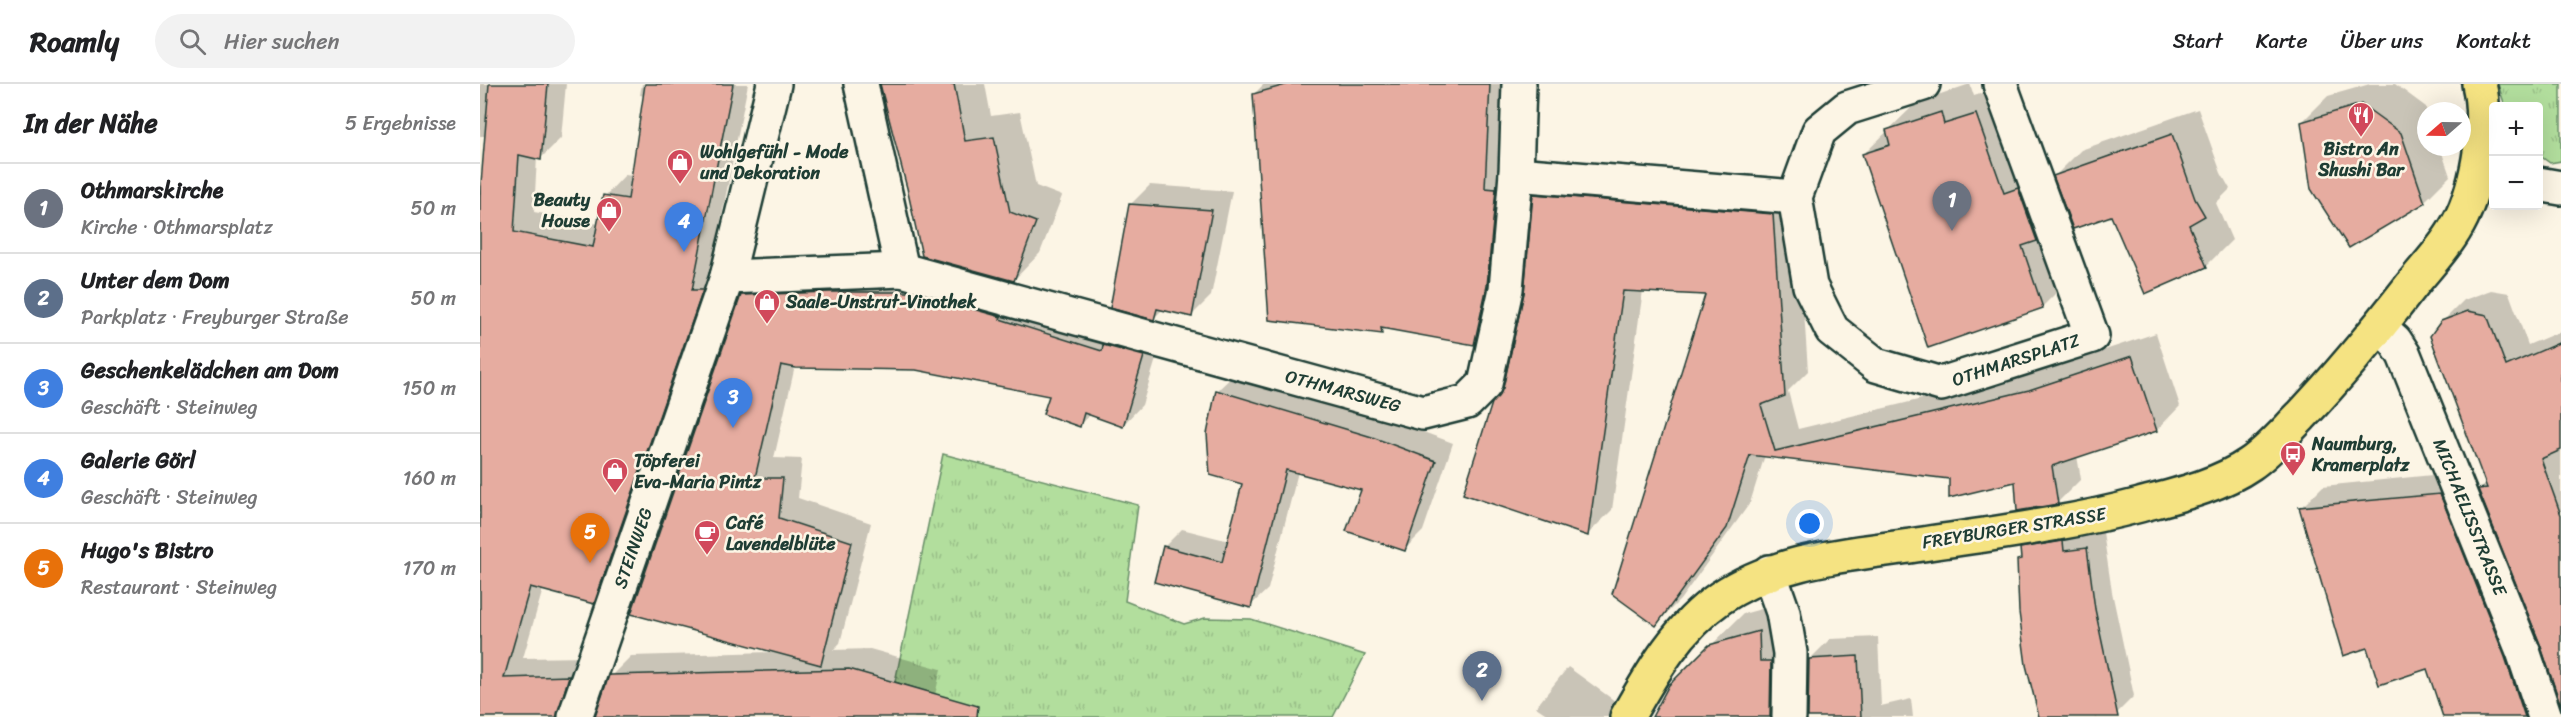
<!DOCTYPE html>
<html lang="de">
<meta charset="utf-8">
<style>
body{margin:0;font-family:Sriracha,sans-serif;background:#f2f2f2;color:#202124}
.controls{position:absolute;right:18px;top:18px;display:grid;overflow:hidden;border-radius:6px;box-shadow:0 6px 24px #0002}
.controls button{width:54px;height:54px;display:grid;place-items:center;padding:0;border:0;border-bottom:2px solid #e0e0e0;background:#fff;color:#202124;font:30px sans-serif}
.compass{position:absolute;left:1937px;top:18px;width:54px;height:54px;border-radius:50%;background:#fff;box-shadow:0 6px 24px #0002;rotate:250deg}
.you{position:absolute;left:1330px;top:440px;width:21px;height:21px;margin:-15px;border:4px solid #fff;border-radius:50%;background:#1a73e8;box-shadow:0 0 0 9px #1a73e833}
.badge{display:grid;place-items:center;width:39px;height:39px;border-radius:50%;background:#d1495b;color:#fff;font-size:20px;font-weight:700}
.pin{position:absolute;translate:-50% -50px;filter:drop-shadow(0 2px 3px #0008)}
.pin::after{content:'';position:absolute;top:32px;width:21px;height:18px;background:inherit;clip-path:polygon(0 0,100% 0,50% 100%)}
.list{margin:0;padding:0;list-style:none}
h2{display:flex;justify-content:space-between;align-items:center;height:78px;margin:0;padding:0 24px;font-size:26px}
h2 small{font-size:20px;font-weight:400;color:#757577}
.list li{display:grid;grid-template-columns:39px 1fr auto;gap:18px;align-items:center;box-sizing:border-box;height:90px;padding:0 24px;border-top:2px solid #e0e0e0}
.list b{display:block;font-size:22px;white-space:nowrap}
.list p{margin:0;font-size:20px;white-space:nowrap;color:#757577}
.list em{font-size:20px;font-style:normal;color:#757577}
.icon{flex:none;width:33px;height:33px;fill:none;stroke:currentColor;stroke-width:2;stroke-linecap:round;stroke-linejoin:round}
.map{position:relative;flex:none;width:2081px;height:633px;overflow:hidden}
header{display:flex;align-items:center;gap:36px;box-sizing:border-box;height:84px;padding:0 30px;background:#fff;border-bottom:2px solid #e0e0e0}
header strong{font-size:28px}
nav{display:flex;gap:33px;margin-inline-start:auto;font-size:21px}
.search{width:420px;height:54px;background:#f2f2f2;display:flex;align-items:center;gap:15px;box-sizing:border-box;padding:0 21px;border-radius:33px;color:#757577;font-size:22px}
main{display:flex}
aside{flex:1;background:#fff}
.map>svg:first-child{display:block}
.grass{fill:url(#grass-tufts);stroke:#688e68;stroke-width:1.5}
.shadow{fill:#0003}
.building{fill:#e6aca0;stroke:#1f3d34;stroke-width:1.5}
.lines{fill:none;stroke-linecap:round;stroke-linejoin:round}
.minor-casing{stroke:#1f3d34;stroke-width:38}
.major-casing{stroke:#1f3d34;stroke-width:38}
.minor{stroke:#fcf5e5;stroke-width:33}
.major{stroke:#f5e382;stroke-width:33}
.labels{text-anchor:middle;stroke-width:5;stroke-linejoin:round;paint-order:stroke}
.poi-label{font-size:18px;font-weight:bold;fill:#1f3d34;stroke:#fcf5e5;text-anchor:start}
.street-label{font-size:18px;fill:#1f3d34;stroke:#fcf5e5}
</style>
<header>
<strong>Roamly</strong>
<div class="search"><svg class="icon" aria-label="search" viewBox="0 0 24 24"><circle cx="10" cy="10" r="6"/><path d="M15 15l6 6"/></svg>Hier suchen</div>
<nav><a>Start</a><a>Karte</a><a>Über uns</a><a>Kontakt</a></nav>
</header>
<main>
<aside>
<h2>In der Nähe<small>5 Ergebnisse</small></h2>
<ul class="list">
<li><span class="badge" style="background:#6b7280">1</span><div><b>Othmarskirche</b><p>Kirche · Othmarsplatz</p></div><em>50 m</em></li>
<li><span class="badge" style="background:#5c6f8a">2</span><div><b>Unter dem Dom</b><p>Parkplatz · Freyburger Straße</p></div><em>50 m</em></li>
<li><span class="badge" style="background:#3f7fe0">3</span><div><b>Geschenkelädchen am Dom</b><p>Geschäft · Steinweg</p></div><em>150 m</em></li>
<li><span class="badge" style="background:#3f7fe0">4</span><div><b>Galerie Görl</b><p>Geschäft · Steinweg</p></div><em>160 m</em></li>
<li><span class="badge" style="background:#e8710a">5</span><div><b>Hugo's Bistro</b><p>Restaurant · Steinweg</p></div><em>170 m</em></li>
</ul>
</aside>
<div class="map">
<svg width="2081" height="633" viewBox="0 0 2081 633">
<defs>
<pattern id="grass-tufts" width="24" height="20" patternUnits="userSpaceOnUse" patternTransform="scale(1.5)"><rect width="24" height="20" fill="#b2de9d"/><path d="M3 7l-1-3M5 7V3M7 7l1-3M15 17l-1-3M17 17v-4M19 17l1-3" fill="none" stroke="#99bf88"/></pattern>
</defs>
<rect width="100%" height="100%" fill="#fcf5e5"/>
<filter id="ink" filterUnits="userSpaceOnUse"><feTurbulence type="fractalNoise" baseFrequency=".0167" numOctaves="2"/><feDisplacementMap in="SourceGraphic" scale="12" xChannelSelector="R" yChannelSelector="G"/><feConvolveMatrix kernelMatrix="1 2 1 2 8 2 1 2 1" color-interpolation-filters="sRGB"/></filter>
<g filter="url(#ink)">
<g class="grass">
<polygon points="2018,0 2081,0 2081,77 2070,79 2059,71 2058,22 2025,22"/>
<polygon points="463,370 658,421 645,517 704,540 725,534 771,535 885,571 853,633 435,633 441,606 415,598"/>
</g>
<g class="shadow">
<polygon points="0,0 86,0 81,54 61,74 57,73 54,128 119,140 125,112 145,91 153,92 165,12 160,11 162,0 268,0 231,186 242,186 134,498 114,518 63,505 43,574 108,573 109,631 117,631 131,592 151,572 295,568 153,529 262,212 282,192 370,188 683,252 662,321 643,341 611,330 599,341 571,311 436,285 315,282 294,374 322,375 318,414 391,439 360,559 353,566 390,565 461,585 450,633 0,633 0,135 6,52 0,52"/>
<polygon points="402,0 505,0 511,32 540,28 556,102 582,112 560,169 534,196 429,103"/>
<polygon points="784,0 1034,0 1020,234 994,260 907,244 902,248 791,235 774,10"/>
<polygon points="1490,0 1494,12 1526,1 1553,81 1567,76 1574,93 1601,66 1718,25 1741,89 1750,105 1736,119 1752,156 1726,182 1666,208 1631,130 1587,125 1573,139 1591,194 1562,223 1384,70 1437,18"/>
<polygon points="1890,0 1915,0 1946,23 1946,63 1960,63 1970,92 1944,118 1822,38 1848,12"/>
<polygon points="1078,87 1316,107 1328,287 1308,307 1318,345 1574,283 1676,249 1700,322 1677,346 1597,372 1601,395 1577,419 1536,397 1470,393 1285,371 1270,419 1200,516 1176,540 1227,209 1163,206 1132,426 1108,450 1025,305 1046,209 1054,111"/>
<polygon points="670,101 752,107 731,212 711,232 683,225 674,234 650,121"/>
<polygon points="2011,206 2029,209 2048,261 2081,247 2081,617 2062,559 2000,406 2006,399 1962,238 1984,216"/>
<polygon points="756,289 911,336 973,359 943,447 925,465 883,405 818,388 788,505 770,522 684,463 702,445 749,457 764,399 729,350 738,306"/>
<polygon points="1982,388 2074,625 2081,628 2081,633 1964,633 1948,583 1888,562 1821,424 1843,402"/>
<polygon points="1559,448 1601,451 1623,448 1632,508 1654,612 1637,629 1617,633 1561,633 1538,477 1543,472 1542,465"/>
<polygon points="1311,517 1324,611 1329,614 1330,575 1350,555 1398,553 1401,622 1431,615 1433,633 1329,633 1329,624 1320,633 1174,633 1190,602 1263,530"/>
<polygon points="1088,583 1139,620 1143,633 1071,633 1056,623"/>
</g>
<g class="building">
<polygon points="9,0 68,0 61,76 39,71 34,148 113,163 123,111 148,115 165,0 253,0 212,206 223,206 114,520 50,503 24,594 89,592 77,633 0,633 0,112"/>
<polygon points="400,0 474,0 485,57 514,53 530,128 556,138 534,197 442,172 427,104"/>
<polygon points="809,0 1010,0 1005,104 1016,105 1007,202 994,261 901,244 902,250 789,236 773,10"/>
<polygon points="1881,20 1921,49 1945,119 1869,164 1831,105 1821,38"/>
<polygon points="1461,28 1464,40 1496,30 1524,109 1538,104 1557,157 1542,162 1563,224 1448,264 1382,70 1410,61 1406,46"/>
<polygon points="1692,50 1715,115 1725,132 1709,141 1727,183 1665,210 1631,132 1593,145 1573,92"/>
<polygon points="1053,110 1293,130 1305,312 1281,321 1295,367 1549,306 1652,272 1677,347 1572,382 1578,420 1537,427 1535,398 1469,414 1469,395 1270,371 1247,444 1176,542 1132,510 1225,211 1143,207 1108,452 983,410 1012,319 1023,304 1044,209"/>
<polygon points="649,120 732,126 712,233 677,225 674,236 630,224"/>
<polygon points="349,208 433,208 521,233 520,235 622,267 623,261 664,272 643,343 604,329 600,343 563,330 569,312 436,286 316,284 301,281 275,394 303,394 299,434 372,458 341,581 151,530 261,211"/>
<polygon points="1988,227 2007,231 2026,282 2081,258 2081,366 2061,375 2081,431 2081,622 2060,560 1998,405 2007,404 1950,252 1961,237"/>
<polygon points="736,306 892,353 956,377 925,467 866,447 881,406 806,386 771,524 674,498 683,462 742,478 762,400 730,391 727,350"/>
<polygon points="1960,410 2025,573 2045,633 1963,633 1947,585 1899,601 1887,564 1863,572 1819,423"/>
<polygon points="1583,457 1584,467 1607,464 1615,525 1638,633 1559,633 1546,581 1539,528 1537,476 1541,475 1540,464"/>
<polygon points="1279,547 1280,577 1291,577 1290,633 1172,633 1189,601 1229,561"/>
<polygon points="1378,572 1381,633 1328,633 1329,575"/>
<polygon points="369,585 498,622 497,633 115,633 129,591"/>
</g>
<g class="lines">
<g class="minor-casing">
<g id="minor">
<polyline points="381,0 422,186"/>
<polyline points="1443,0 1367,24 1339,47 1315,113 1330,202 1352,246 1396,281 1461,300 1612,252 1520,0"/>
<polyline points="1036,90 1315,113"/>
<polyline points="2058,100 2081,104"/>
<polyline points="247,193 422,186 943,329 987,318 1005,300 1026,205 1036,90 1039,0"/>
<polyline points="1899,243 1915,257 1924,271 2043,567 2065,633"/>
<polyline points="1289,488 1303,528 1310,569 1309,633"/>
<polyline points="95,633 247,193 294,0"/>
</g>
</g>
<g class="major-casing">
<path id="major" d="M1147,633c25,-44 50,-89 93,-119 56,-38 125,-43 190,-52 77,-12 155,-21 230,-41 37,-10 78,-19 110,-41 19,-13 35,-32 51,-48 39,-41 75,-85 110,-130 14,-18 31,-35 43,-55 23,-36 35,-105 25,-147"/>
</g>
<use href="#minor" class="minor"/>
<use href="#major" class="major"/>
</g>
</g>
<defs>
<g id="restaurant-pin" transform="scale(1.35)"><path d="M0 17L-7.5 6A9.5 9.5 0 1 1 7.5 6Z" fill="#d1495b" stroke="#fcf5e5"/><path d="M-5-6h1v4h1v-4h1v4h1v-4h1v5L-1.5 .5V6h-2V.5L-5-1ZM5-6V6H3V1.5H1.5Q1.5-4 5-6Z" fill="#fff"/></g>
<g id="shop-pin" transform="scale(1.35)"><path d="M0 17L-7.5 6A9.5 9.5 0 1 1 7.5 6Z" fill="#d1495b" stroke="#fcf5e5"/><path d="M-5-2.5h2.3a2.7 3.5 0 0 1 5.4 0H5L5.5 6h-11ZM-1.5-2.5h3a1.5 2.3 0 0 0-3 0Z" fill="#fff"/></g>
<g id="bus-pin" transform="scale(1.35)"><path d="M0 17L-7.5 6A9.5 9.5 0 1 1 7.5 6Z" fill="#d1495b" stroke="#fcf5e5"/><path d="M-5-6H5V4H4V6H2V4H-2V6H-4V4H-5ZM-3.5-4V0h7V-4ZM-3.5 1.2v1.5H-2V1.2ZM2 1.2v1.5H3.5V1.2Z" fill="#fff"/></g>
<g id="cafe-pin" transform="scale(1.35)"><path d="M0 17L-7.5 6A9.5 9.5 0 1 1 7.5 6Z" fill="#d1495b" stroke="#fcf5e5"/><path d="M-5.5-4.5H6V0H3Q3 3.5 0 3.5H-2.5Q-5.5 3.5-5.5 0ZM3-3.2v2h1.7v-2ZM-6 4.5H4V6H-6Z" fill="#fff"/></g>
</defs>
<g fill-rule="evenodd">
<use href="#restaurant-pin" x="1881" y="31"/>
<use href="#shop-pin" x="200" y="78"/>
<use href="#shop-pin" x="129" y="126"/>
<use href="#shop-pin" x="287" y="218"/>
<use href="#bus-pin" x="1813" y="370"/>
<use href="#shop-pin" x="135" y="387"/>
<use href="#cafe-pin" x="227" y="449"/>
</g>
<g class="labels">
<g class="poi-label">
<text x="1881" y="71" text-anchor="middle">Bistro An<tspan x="1881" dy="21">Shushi Bar</tspan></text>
<text x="220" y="74">Wohlgefühl - Mode<tspan x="220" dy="21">und Dekoration</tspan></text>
<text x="110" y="122" text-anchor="end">Beauty<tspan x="110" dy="21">House</tspan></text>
<text x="306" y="224">Saale-Unstrut-Vinothek</text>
<text x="1832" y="366">Naumburg,<tspan x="1832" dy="21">Kramerplatz</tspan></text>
<text x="154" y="383">Töpferei<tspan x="154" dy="21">Eva-Maria Pintz</tspan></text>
<text x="246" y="445">Café<tspan x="246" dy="21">Lavendelblüte</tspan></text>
</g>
<g class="street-label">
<text transform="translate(1536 276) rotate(-18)" y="6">OTHMARSPLATZ</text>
<text transform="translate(863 307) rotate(15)" y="6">OTHMARSWEG</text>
<text transform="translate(1990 433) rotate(68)" y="6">MICHAELISSTRASSE</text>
<text transform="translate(1534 444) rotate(-9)" y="6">FREYBURGER STRASSE</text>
<text transform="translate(153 464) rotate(-71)" y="6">STEINWEG</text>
</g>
</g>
</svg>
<div class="controls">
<button>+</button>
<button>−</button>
</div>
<svg class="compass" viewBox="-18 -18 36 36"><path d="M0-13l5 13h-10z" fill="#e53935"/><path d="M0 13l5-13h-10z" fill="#757577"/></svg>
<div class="you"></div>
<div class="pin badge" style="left:1472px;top:147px;background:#6b7280">1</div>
<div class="pin badge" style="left:1002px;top:617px;background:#5c6f8a">2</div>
<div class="pin badge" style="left:253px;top:344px;background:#3f7fe0">3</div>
<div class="pin badge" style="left:204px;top:168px;background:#3f7fe0">4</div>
<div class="pin badge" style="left:110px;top:479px;background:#e8710a">5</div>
</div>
</main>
